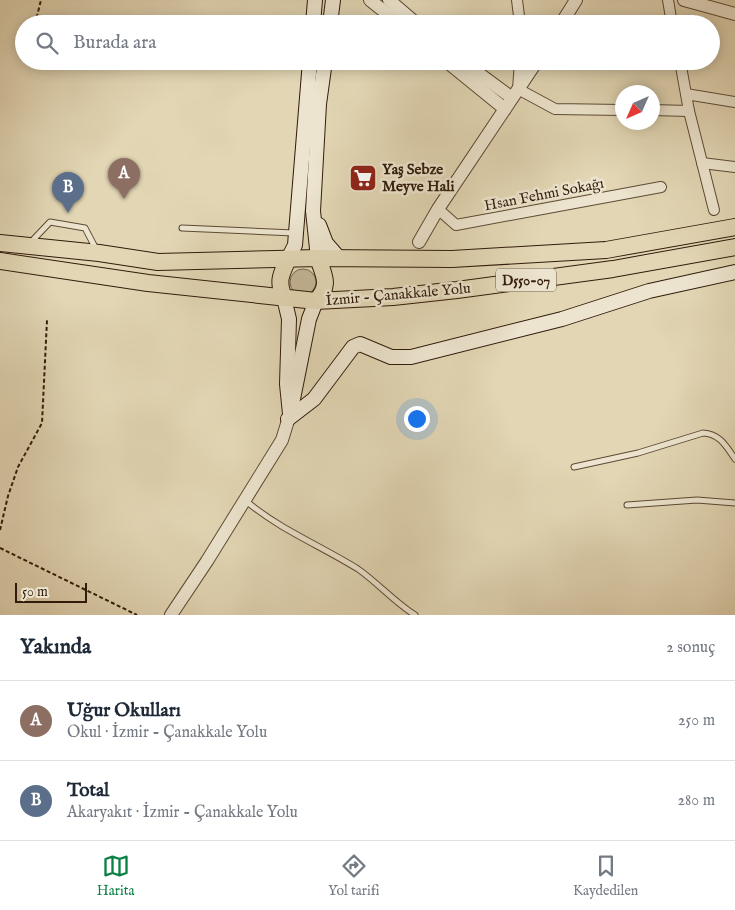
<!DOCTYPE html>
<html lang="tr">
<meta charset="utf-8">
<style>
body{margin:0;font-family:"IM FELL English",serif;background:#f2f2f3;color:#1f2937}
.compass{position:absolute;left:615px;top:85px;width:45px;height:45px;border-radius:50%;background:#fff;box-shadow:0 2px 12px #0003;rotate:225deg}
.scale{position:absolute;left:15px;bottom:12px;width:72px;box-sizing:border-box;padding-left:5px;border:2px solid #311b0b;border-top:0;font-size:14px;line-height:18px;white-space:nowrap;color:#311b0b;-webkit-text-stroke:4px #ece4ce;paint-order:stroke}
.you{position:absolute;left:416px;top:418px;width:18px;height:18px;margin:-12px;border:4px solid #fff;border-radius:50%;background:#1a73e8;box-shadow:0 0 0 8px #1a73e833}
.badge{display:grid;place-items:center;width:32px;height:32px;border-radius:50%;background:#0b8043;color:#fff;font-size:16px;font-weight:700}
.pin{position:absolute;translate:-50% -41px;filter:drop-shadow(0 1px 2px #0008)}
.pin::after{content:'';position:absolute;top:26px;width:18px;height:15px;background:inherit;clip-path:polygon(0 0,100% 0,50% 100%)}
.list{margin:0;padding:0;list-style:none}
h2{display:flex;justify-content:space-between;align-items:center;height:65px;margin:0;padding:0 20px;font-size:21px}
h2 small{font-size:16px;font-weight:400;color:#747a83}
.list li{display:grid;grid-template-columns:32px 1fr auto;gap:15px;align-items:center;box-sizing:border-box;height:80px;padding:0 20px;border-top:1px solid #e0e1e3}
.list b{display:block;font-size:19px;white-space:nowrap}
.list p{margin:0;font-size:16px;white-space:nowrap;color:#747a83}
.list em{font-size:16px;font-style:normal;color:#747a83}
.icon{flex:none;width:28px;height:28px;fill:none;stroke:currentColor;stroke-width:2;stroke-linecap:round;stroke-linejoin:round}
.map{position:relative;flex:none;width:735px;height:615px;overflow:hidden}
.search{position:absolute;background:#fff;box-shadow:0 2px 12px #0003;left:15px;right:15px;top:15px;height:55px;display:flex;align-items:center;gap:12px;box-sizing:border-box;padding:0 18px;border-radius:28px;color:#747a83;font-size:19px}
.sheet{height:225px;background:#fff}
nav{display:flex;justify-content:space-around;align-items:center;box-sizing:border-box;height:70px;border-top:1px solid #e0e1e3;background:#fff;font-size:14px;color:#747a83}
nav a{display:grid;justify-items:center;gap:2px}
nav .on{color:#0b8043}
.map>svg:first-child{display:block}
.green{fill:#c4b697;stroke:#7a6851}
.lines{fill:none;stroke-linecap:round;stroke-linejoin:round}
.service-casing{stroke:#5d4a35;stroke-width:7}
.minor-casing{stroke:#5d4a35;stroke-width:12}
.tertiary-casing{stroke:#5d4a35;stroke-width:14}
.secondary-casing{stroke:#311b0b;stroke-width:16}
.trunk-casing{stroke:#311b0b;stroke-width:18}
.path{stroke:#311b0b;stroke-width:2;stroke-dasharray:4 2.5;stroke-linecap:butt}
.service{stroke:#ece4ce;stroke-width:5}
.minor{stroke:#ece4ce;stroke-width:10}
.tertiary{stroke:#ece4ce;stroke-width:12}
.secondary{stroke:#ece4ce;stroke-width:14}
.trunk{stroke:#e2d6b4;stroke-width:16}
.labels{text-anchor:middle;stroke-width:5;stroke-linejoin:round;paint-order:stroke}
.shield{fill:#ece4ce;stroke:#695746;stroke-width:1}
.shield-label{font-size:14px;font-weight:bold;fill:#311b0b}
.poi-label{font-size:15px;font-weight:bold;fill:#311b0b;stroke:#ece4ce;text-anchor:start}
.street-label{font-size:15px;fill:#311b0b;stroke:#ece4ce}
</style>
<div class="map">
<svg width="735" height="615" viewBox="0 0 735 615">
<rect width="100%" height="100%" fill="#e2d6b4"/>
<filter id="stains"><feTurbulence type="fractalNoise" baseFrequency=".004" numOctaves="4"/><feColorMatrix values="0 0 0 0 .2 0 0 0 0 .09 0 0 0 0 .02 0 0 0 .5 -.17"/></filter>
<radialGradient id="worn" r=".72"><stop offset=".6" stop-color="#630" stop-opacity="0"/><stop offset="1" stop-color="#630" stop-opacity=".3"/></radialGradient>
<circle class="green" cx="303" cy="282" r="13"/>
<g class="lines">
<g class="service-casing">
<g id="service">
<polyline points="182,228 294,233"/>
<polyline points="31,242 50,222 85,228 96,249"/>
<path d="M574,467l64,-14 65,-20c17,1 23,13 32,26"/>
<path d="M246,501c33,28 75,45 112,68 20,14 36,33 57,46"/>
<polyline points="627,505 697,500 735,503"/>
</g>
</g>
<g class="minor-casing">
<g id="minor">
<polyline points="517,0 520,24"/>
<polyline points="668,0 672,24"/>
<polyline points="520,61 518,89 555,109 622,110"/>
<polyline points="680,61 689,111 714,210"/>
<polyline points="686,94 735,102"/>
<polyline points="652,110 689,111"/>
<polyline points="702,163 735,167"/>
<polyline points="438,209 456,225 661,187"/>
</g>
</g>
<g class="tertiary-casing">
<g id="tertiary">
<polyline points="370,0 400,24"/>
<polyline points="389,0 417,24"/>
<polyline points="684,0 735,14"/>
<polyline points="561,24 576,0"/>
<polyline points="446,61 505,109"/>
<polyline points="462,61 512,98"/>
<polyline points="419,242 438,209 537,61"/>
<polyline points="171,615 207,561 282,440 290,414"/>
</g>
</g>
<g class="secondary-casing">
<g id="secondary">
<polyline points="313,24 315,0"/>
<polyline points="330,24 333,0"/>
<polyline points="319,225 326,243 339,258"/>
<polyline points="318,258 313,211 319,104 325,61"/>
<polyline points="288,259 295,245 310,61"/>
<polyline points="284,298 289,319 287,384 290,414"/>
<polyline points="292,404 309,319 316,301"/>
<polyline points="288,419 314,399 353,347 360,344 391,357 411,357 562,319 649,291 735,272"/>
</g>
</g>
<g class="trunk-casing">
<g id="trunk">
<polyline points="0,243 99,253 158,262 318,258 452,259 606,250 735,227"/>
<polyline points="0,261 148,283 316,301 393,297 457,290 613,269 735,247"/>
<path d="M284,298c-7,-18 -3,-23 4,-39"/>
<path d="M316,301c15,-16 8,-25 2,-43"/>
</g>
</g>
<g class="path">
<polyline points="35,24 41,0"/>
<polyline points="0,530 8,496 18,467 42,423 47,320"/>
<polyline points="0,548 137,615"/>
</g>
<use href="#service" class="service"/>
<use href="#minor" class="minor"/>
<use href="#tertiary" class="tertiary"/>
<use href="#secondary" class="secondary"/>
<use href="#trunk" class="trunk"/>
</g>
<defs>
<g id="supermarket-square" transform="scale(1.4375)"><rect x="-9" y="-9" width="18" height="18" rx="4" fill="#8f2418" stroke="#ece4ce"/><path d="M-6-5.5h2.5l.6 2H6L4.5 2H-2.5L-4.4-4H-6ZM-1.5 3.2a1.3 1.3 0 1 0 .1 0ZM3 3.2a1.3 1.3 0 1 0 .1 0Z" fill="#fff"/></g>
</defs>
<g fill-rule="evenodd">
<use href="#supermarket-square" x="363" y="178"/>
</g>
<g class="labels">
<rect class="shield" x="496" y="268.5" width="60" height="23" rx="4"/>
<g class="shield-label">
<text x="526" y="285">D550-07</text>
</g>
<g class="poi-label">
<text x="382" y="174">Yaş Sebze<tspan x="382" dy="17">Meyve Hali</tspan></text>
</g>
<g class="street-label">
<text transform="translate(544 194) rotate(-11)" y="5">Hsan Fehmi Sokağı</text>
<text transform="translate(398 294) rotate(-5)" y="5">İzmir - Çanakkale Yolu</text>
</g>
</g>
<rect width="100%" height="100%" filter="url(#stains)"/>
<rect width="100%" height="100%" fill="url(#worn)"/>
</svg>
<svg class="compass" viewBox="-18 -18 36 36"><path d="M0-13l5 13h-10z" fill="#e53935"/><path d="M0 13l5-13h-10z" fill="#747a83"/></svg>
<div class="scale">50 m</div>
<div class="you"></div>
<div class="pin badge" style="left:124px;top:199px;background:#8d6e63">A</div>
<div class="pin badge" style="left:68px;top:213px;background:#5c6f8a">B</div>
<div class="search"><svg class="icon" aria-label="search" viewBox="0 0 24 24"><circle cx="10" cy="10" r="6"/><path d="M15 15l6 6"/></svg>Burada ara</div>
</div>
<section class="sheet">
<h2>Yakında<small>2 sonuç</small></h2>
<ul class="list">
<li><span class="badge" style="background:#8d6e63">A</span><div><b>Uğur Okulları</b><p>Okul · İzmir - Çanakkale Yolu</p></div><em>250 m</em></li>
<li><span class="badge" style="background:#5c6f8a">B</span><div><b>Total</b><p>Akaryakıt · İzmir - Çanakkale Yolu</p></div><em>280 m</em></li>
</ul>
</section>
<nav>
<a class="on"><svg class="icon" aria-label="map" viewBox="0 0 24 24"><path d="M3 6l6-2 6 2 6-2v14l-6 2-6-2-6 2zM9 4v14M15 6v14"/></svg>Harita</a>
<a><svg class="icon" aria-label="directions" viewBox="0 0 24 24"><path d="M12 3l9 9-9 9-9-9zM9 14v-3h6M13 9l2 2-2 2"/></svg>Yol tarifi</a>
<a><svg class="icon" aria-label="saved" viewBox="0 0 24 24"><path d="M7 4h10v16l-5-4-5 4z"/></svg>Kaydedilen</a>
</nav>
